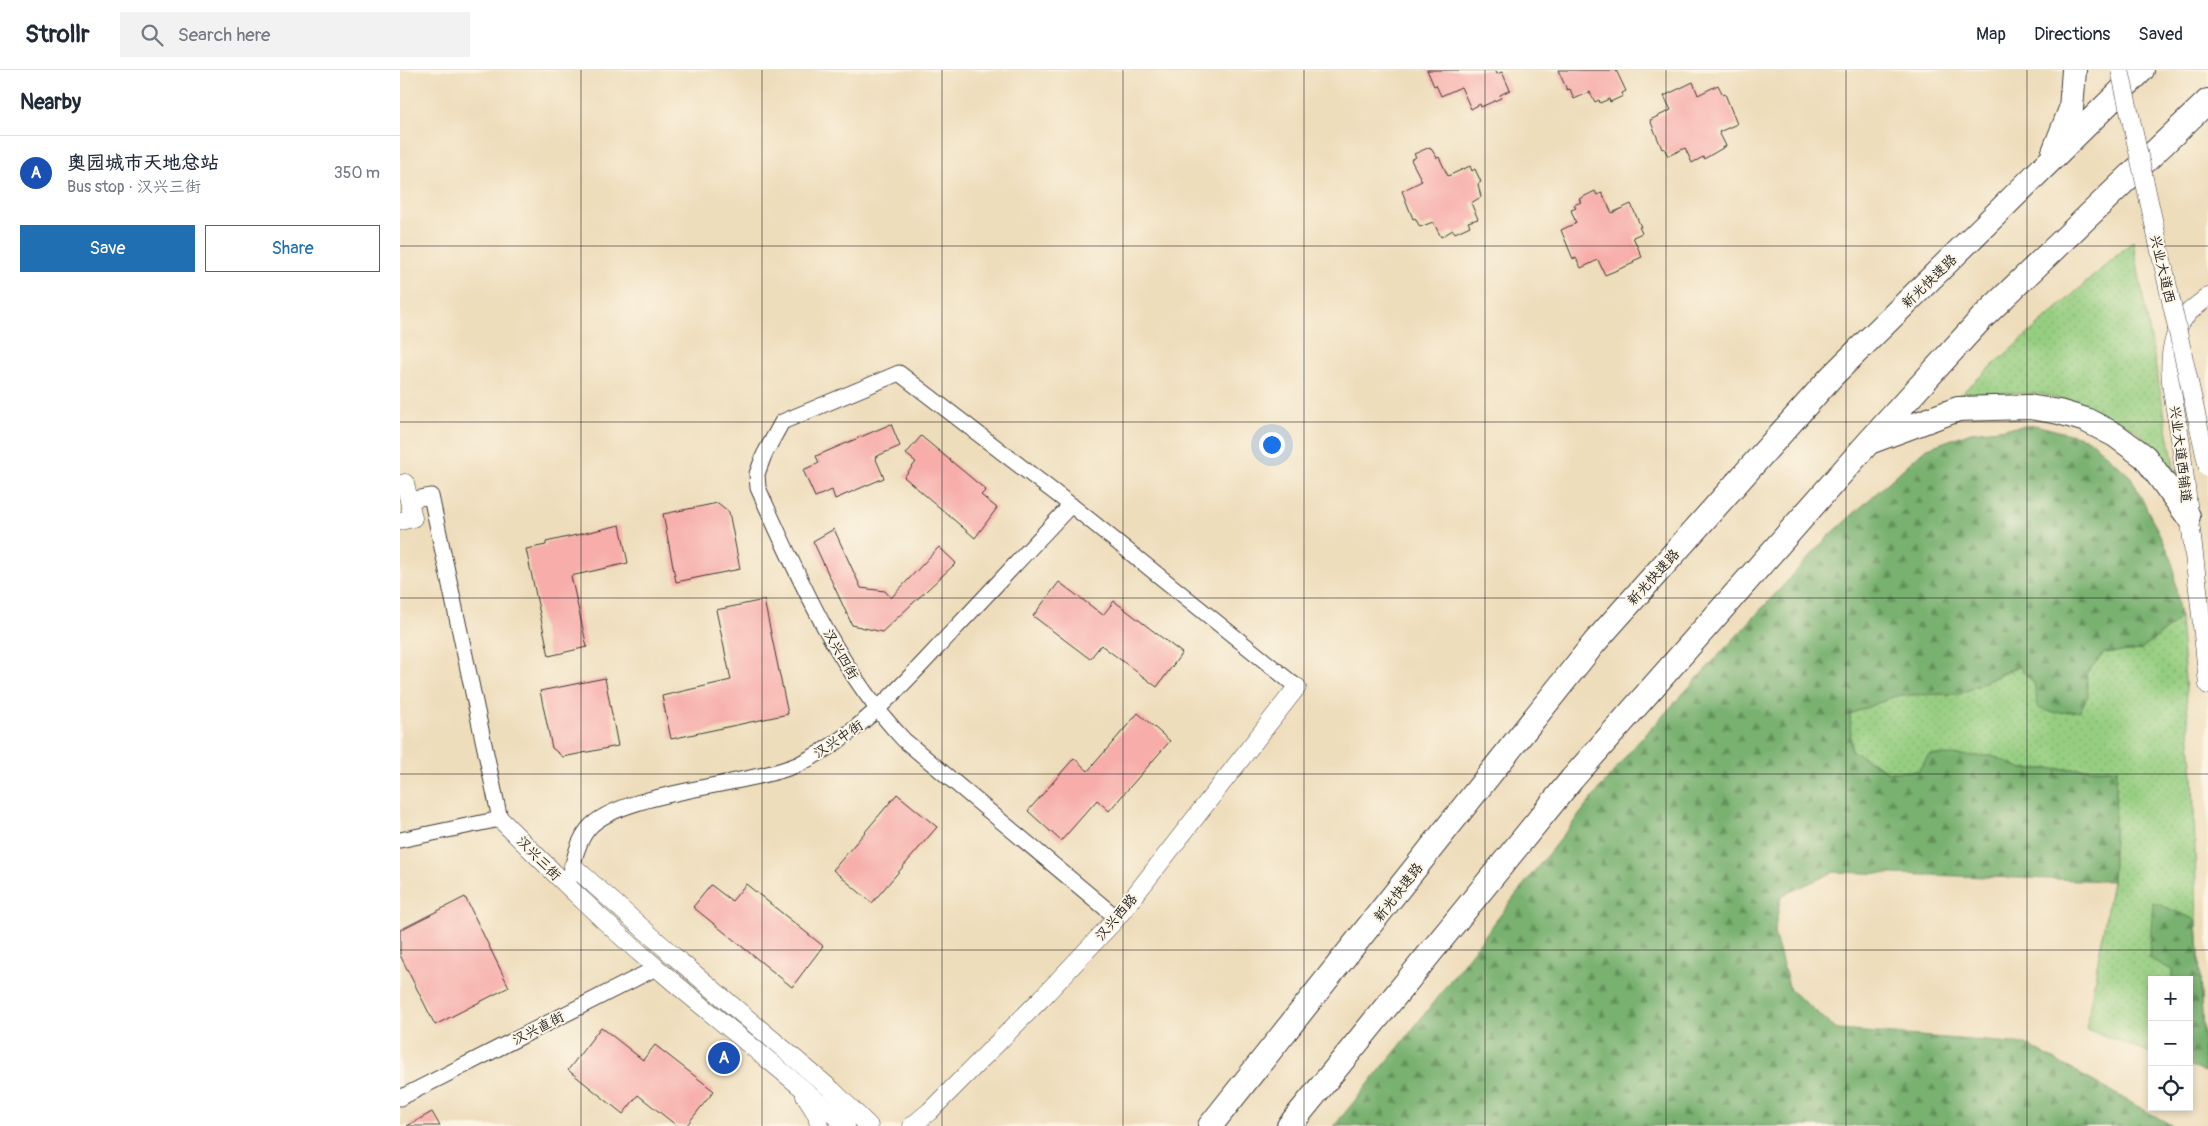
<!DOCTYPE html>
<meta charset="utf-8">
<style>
body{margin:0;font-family:Pangolin,"LXGW WenKai TC",sans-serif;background:#f2f2f3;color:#1f2937}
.controls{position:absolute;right:15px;bottom:15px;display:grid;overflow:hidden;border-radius:0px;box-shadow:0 2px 8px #0003}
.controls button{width:45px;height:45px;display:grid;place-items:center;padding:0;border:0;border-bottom:1px solid #e0e1e3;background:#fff;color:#1f2937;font:25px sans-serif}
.you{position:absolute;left:871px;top:374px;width:18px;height:18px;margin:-12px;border:4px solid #fff;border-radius:50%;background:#1a73e8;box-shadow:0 0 0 8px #1a73e833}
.badge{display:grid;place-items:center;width:32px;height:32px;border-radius:50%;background:#1f6fb2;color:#fff;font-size:16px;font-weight:700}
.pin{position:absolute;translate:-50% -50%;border:2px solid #fff;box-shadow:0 1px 5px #0006}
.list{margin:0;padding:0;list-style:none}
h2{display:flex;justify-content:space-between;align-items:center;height:65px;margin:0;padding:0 20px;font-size:21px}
h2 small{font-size:16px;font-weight:400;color:#747a83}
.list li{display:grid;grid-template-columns:32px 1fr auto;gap:15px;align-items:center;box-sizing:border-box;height:75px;padding:0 20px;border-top:1px solid #e0e1e3}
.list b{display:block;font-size:19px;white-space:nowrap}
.list p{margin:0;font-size:16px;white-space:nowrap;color:#747a83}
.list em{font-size:16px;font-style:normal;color:#747a83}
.actions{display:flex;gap:10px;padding:15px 20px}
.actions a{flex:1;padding:11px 0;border:1px solid #1f6fb2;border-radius:0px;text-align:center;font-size:18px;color:#1f6fb2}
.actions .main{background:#1f6fb2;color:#fff}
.icon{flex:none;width:28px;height:28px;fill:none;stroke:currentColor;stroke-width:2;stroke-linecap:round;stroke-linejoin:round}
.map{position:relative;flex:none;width:1808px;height:1056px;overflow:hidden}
header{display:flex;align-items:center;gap:30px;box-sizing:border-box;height:70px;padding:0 25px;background:#fff;border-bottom:1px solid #e0e1e3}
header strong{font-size:24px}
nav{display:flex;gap:28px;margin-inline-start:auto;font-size:18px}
.search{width:350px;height:45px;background:#f2f2f3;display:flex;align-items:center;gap:12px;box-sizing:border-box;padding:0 18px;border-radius:0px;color:#747a83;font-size:19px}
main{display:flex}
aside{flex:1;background:#fff}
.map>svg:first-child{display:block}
.grass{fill:url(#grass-dots);stroke:#59754e}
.forest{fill:url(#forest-firs);stroke:#4a6646}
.building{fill:#f7adaa}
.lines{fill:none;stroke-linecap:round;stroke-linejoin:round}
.minor-casing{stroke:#3c3934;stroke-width:17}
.tertiary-casing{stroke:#3c3934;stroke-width:19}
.trunk-casing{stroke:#3c3934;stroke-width:26}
.minor{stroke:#fff;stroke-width:15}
.tertiary{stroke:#fff;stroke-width:18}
.trunk{stroke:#fff;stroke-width:24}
.tertiary-bridge-casing{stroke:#3c3934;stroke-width:19;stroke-linecap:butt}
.tertiary-bridge{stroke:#fff;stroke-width:18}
.grid{fill:none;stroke:#1c1c1c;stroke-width:1;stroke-opacity:0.55}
.labels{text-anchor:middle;stroke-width:4;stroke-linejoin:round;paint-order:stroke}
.street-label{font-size:14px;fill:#1c1c1c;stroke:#fcf5e5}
</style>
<header>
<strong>Strollr</strong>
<div class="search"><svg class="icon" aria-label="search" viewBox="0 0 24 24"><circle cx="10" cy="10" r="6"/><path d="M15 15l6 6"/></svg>Search here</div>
<nav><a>Map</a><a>Directions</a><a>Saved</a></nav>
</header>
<main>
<aside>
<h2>Nearby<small></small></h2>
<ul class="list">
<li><span class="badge" style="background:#1a4fb4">A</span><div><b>奥园城市天地总站</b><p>Bus stop · 汉兴三街</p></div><em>350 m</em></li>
</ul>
<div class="actions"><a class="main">Save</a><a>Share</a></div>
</aside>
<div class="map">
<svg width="1808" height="1056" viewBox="0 0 1808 1056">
<defs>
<pattern id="grass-dots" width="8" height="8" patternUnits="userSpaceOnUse" patternTransform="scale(1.25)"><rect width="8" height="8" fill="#96ce81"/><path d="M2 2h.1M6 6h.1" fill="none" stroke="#81b06f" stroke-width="1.8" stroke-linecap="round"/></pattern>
<pattern id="forest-firs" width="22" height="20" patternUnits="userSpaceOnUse" patternTransform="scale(1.25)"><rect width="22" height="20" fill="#78b16f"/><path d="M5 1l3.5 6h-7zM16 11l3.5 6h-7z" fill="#628f5a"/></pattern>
</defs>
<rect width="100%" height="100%" fill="#fcf5e5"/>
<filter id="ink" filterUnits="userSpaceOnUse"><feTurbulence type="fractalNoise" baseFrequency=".02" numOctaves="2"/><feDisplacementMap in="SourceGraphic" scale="10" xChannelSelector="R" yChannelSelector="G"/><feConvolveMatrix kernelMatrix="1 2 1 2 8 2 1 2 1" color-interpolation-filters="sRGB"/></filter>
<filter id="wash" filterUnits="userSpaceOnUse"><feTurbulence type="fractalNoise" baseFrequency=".0096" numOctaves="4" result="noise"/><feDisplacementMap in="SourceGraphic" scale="20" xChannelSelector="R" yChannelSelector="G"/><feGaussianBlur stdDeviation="1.12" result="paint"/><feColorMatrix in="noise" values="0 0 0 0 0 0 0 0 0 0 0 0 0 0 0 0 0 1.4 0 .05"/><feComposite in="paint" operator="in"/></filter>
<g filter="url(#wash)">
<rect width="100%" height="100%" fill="#edb"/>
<g class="grass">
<polygon points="1733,171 1775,402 1736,360 1690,338 1641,324 1599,323 1555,329"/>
<polygon points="1780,548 1793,707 1797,850 1805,1002 1789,996 1789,910 1752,910 1752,983 1686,959 1712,811 1717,699 1623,699 1592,686 1529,685 1518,701 1489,702 1451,680 1450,644 1498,625 1560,624 1619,596 1634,613 1688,625 1686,604 1704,583 1741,580"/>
</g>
<g class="forest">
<polygon points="1635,355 1689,369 1731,407 1772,489 1780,548 1741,580 1704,583 1686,604 1688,625 1680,641 1654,643 1638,638 1634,613 1618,596 1560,624 1498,625 1450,644 1451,680 1488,702 1518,701 1529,685 1592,686 1623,699 1717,699 1712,811 1434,802 1381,826 1374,863 1390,920 1438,960 1626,974 1773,1056 934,1056 999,977 1132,804 1231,680 1428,467 1525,379 1571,362"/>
<polygon points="1753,832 1797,850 1805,1002 1789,996 1789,910 1772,910 1772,900 1749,888"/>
</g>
<g id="blocks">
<g class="building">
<polygon points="1027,0 1095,0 1097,4 1102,2 1110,20 1100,25 1101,28 1081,37 1080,34 1071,39 1061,17 1041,26 1036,15 1034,16"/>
<polygon points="1158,0 1216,0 1226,21 1222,23 1223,26 1210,32 1209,29 1200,33 1199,30 1195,32 1190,22 1174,29 1170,19 1167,20"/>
<polygon points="1293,12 1298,25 1318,15 1323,25 1325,24 1337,54 1319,62 1326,76 1304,89 1303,87 1292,93 1285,78 1268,86 1264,78 1262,79 1250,50 1271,40 1264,26"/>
<polygon points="1030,77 1037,88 1039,87 1048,106 1070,96 1072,101 1075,99 1081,112 1078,114 1081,127 1071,133 1078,149 1068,152 1070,156 1055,163 1053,160 1041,167 1033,152 1020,157 1015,148 1013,149 1002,121 1022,111 1011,90 1016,87 1014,84"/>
<polygon points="1195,121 1197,125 1202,123 1212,143 1231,134 1241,157 1239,157 1242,163 1233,167 1242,187 1233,191 1234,193 1205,205 1198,190 1181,198 1176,188 1173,189 1161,160 1176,153 1171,140 1176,138 1174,135 1181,132 1179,129"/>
<polygon points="491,354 500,376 475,387 484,408 435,429 432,420 415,427 403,400 419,393 416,386"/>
<polygon points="521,366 586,420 581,425 597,438 575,468 504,407 516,392 506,384"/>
<polygon points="318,433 329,442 340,499 276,512 263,444"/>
<polygon points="220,455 228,493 171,506 187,577 149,586 126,479 146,475 146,472"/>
<polygon points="434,459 461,518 485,521 491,528 539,477 556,493 482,562 452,555 413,471"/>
<polygon points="659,512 703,545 714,531 782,583 757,617 701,575 690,589 633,546"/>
<polygon points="364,530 388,644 271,669 262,626 331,610 316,540"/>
<polygon points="205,608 218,676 163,687 152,678 140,621"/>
<polygon points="738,643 770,671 709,741 697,730 661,771 628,741 674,688 688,701"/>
<polygon points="497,724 537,757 472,833 433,800"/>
<polygon points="346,814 423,876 392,917 293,837 311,815 332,831"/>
<polygon points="65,827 109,917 35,955 0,885 0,860"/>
<polygon points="201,957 243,990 255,975 314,1021 286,1056 277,1056 238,1025 223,1044 168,1000"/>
<polygon points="32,1042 40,1056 7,1056"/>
</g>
</g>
</g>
<g filter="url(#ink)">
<use href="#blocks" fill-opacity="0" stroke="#3c3934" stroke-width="1"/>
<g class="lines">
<g class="minor-casing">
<g id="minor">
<polyline points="0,770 100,749 31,426 9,430"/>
<path d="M170,808c4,-18 7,-35 18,-49 30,-37 161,-43 211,-65 61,-29 105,-81 150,-129 41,-43 81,-87 122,-130"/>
<path d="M717,848l-213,-178c-67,-71 -106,-164 -146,-252l-1,-14 7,-19 18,-33 117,-49 172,132 226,182"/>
<polyline points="0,1028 256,898"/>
</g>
</g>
<g class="tertiary-casing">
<g id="tertiary">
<path d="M1808,227c-18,13 -28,20 -34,43 -10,32 3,72 7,105 9,80 20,160 27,240"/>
<polyline points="0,414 5,413 13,448 0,451"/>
<path d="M100,749c51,51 102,102 157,149 62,54 128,103 189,158"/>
<polyline points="173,796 276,888 432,1020 469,1056"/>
<polyline points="405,1026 417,1045 419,1056"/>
<polyline points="512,1056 530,1041 641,929 717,848 897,617"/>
</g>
</g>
<g class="trunk-casing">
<g id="trunk">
<polyline points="1654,82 1671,39 1674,0"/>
<polyline points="1472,371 1558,339 1629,337 1659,342 1686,350 1715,365 1745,387 1788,446"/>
<polyline points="810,1056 1195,572 1432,306 1742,0"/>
<polyline points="889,1056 1172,709 1468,373 1582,248 1808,31"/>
</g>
</g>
<use href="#minor" class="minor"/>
<use href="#tertiary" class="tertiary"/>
<use href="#trunk" class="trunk"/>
<g class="tertiary-bridge-casing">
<polyline id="tertiary-bridge" points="1720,0 1808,398"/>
</g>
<use href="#tertiary-bridge" class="tertiary-bridge"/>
</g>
</g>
<path class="grid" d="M181,0v1056M362,0v1056M542,0v1056M723,0v1056M904,0v1056M1085,0v1056M1266,0v1056M1446,0v1056M1627,0v1056M0,176h1808M0,352h1808M0,528h1808M0,704h1808M0,880h1808"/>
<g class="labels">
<g class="street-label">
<text transform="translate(1763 199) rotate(77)" y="5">兴业大道西</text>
<text transform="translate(1529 211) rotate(-44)" y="5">新光快速路</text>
<text transform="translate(1781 384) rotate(83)" y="5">兴业大道西铺道</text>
<text transform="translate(1253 507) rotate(-48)" y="5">新光快速路</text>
<text transform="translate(441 584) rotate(60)" y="5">汉兴四街</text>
<text transform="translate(438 669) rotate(-34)" y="5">汉兴中街</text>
<text transform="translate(139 788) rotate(45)" y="5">汉兴三街</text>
<text transform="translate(998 822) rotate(-52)" y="5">新光快速路</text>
<text transform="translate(716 847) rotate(-50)" y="5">汉兴西路</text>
<text transform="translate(138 958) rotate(-27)" y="5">汉兴直街</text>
</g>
</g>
</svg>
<div class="controls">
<button>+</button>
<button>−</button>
<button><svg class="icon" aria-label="locate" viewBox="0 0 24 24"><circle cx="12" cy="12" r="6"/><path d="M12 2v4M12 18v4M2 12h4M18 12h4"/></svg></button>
</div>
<div class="you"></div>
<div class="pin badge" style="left:324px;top:988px;background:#1a4fb4">A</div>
</div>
</main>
